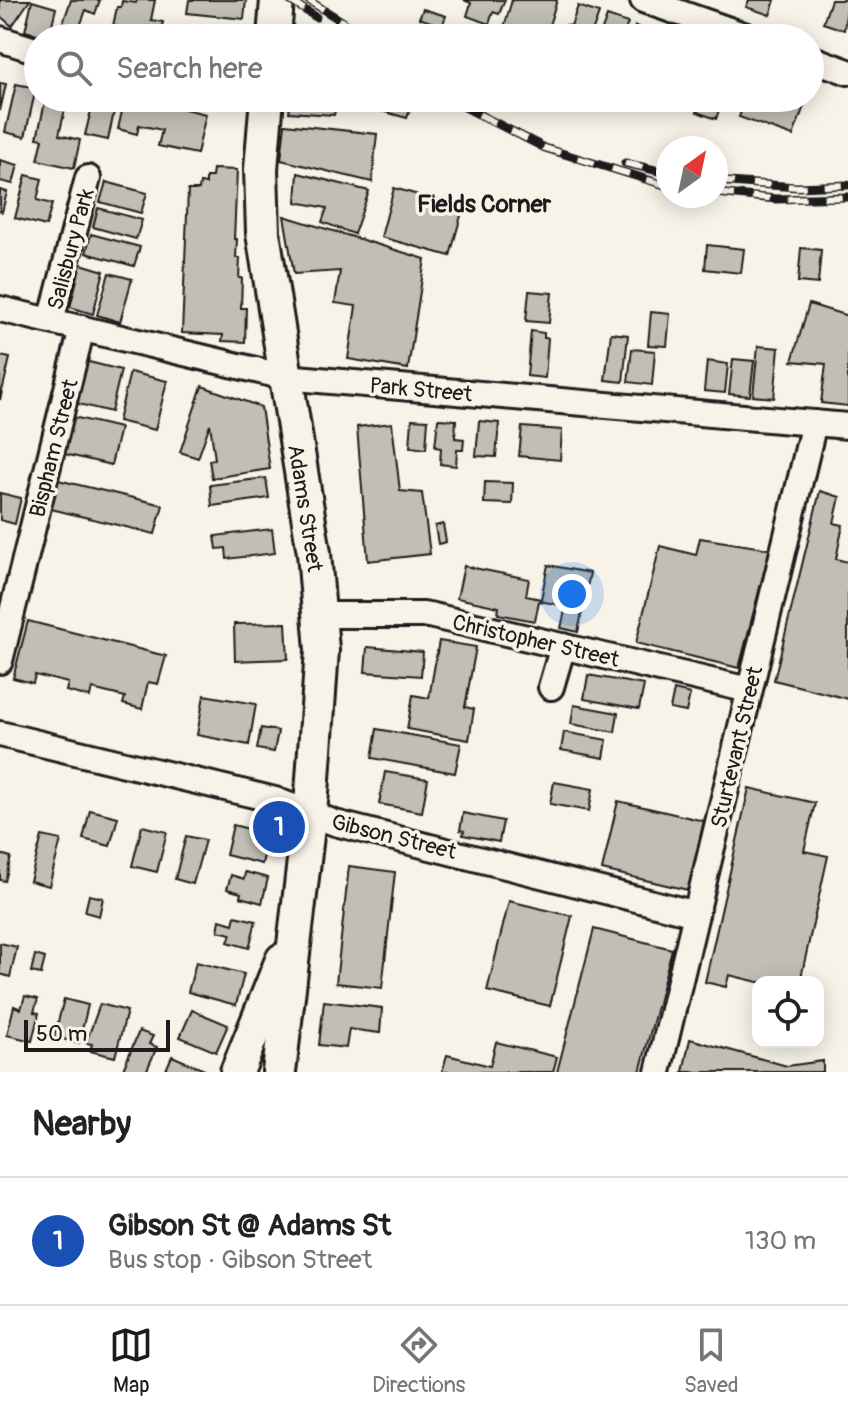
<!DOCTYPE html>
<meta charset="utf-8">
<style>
body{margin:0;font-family:Pangolin,sans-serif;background:#f6f6f6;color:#222}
.controls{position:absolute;right:24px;bottom:24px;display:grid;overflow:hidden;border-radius:16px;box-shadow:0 4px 20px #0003}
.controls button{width:72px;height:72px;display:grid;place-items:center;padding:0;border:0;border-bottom:2px solid #e0e0e0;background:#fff;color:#222;font:40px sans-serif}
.compass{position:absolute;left:656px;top:136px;width:72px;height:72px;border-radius:50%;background:#fff;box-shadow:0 4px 20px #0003;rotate:33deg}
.scale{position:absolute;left:24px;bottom:20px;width:146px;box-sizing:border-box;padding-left:8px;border:4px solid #1c1c1c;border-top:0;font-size:22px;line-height:28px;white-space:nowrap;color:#1c1c1c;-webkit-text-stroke:6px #f7f3e8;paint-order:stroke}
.you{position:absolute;left:572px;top:594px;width:28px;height:28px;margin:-20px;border:6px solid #fff;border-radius:50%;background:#1a73e8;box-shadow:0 0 0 12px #1a73e833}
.badge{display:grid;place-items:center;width:52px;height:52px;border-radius:50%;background:#1c1c1c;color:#fff;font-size:26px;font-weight:700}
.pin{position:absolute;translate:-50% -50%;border:4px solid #fff;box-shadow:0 2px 8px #0006}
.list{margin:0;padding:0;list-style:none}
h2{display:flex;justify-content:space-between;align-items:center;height:104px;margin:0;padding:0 32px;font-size:34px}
h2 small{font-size:26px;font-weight:400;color:#767676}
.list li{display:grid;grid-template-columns:52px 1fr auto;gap:24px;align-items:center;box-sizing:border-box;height:128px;padding:0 32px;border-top:2px solid #e0e0e0}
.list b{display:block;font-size:30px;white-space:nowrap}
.list p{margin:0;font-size:26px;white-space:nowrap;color:#767676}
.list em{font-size:26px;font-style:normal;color:#767676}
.icon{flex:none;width:44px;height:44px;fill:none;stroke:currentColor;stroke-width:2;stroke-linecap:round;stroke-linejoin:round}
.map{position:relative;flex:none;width:848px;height:1072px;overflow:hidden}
.search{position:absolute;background:#fff;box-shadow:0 4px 20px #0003;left:24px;right:24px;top:24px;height:88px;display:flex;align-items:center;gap:20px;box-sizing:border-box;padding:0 28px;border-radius:44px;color:#767676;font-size:30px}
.sheet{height:232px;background:#fff}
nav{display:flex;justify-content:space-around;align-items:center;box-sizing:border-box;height:112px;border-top:2px solid #e0e0e0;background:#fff;font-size:22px;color:#767676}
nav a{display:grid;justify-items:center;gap:4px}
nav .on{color:#1c1c1c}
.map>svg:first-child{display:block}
.building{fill:#c0beb5;stroke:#1c1c1c;stroke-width:2}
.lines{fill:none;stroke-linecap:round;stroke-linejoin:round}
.minor-casing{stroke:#1c1c1c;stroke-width:30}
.major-casing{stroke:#1c1c1c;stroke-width:38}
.minor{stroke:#f7f3e8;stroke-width:24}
.major{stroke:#f7f3e8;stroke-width:32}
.rail-casing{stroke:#1c1c1c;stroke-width:9}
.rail{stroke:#f7f3e8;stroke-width:6;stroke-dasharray:18;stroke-linecap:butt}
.labels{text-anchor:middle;stroke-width:7;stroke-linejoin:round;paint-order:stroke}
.street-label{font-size:22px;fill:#1c1c1c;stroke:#f7f3e8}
.neighbourhood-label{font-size:24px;font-weight:bold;fill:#1c1c1c;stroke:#f7f3e8}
</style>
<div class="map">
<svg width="848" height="1072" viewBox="0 0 848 1072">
<rect width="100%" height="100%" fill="#f7f3e8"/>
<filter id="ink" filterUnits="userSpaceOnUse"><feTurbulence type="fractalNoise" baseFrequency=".0125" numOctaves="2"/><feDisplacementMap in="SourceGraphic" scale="16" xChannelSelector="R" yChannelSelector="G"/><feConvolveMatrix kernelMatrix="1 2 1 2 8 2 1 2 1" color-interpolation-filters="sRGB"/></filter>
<g filter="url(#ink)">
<g class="building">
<polygon points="0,0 30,0 12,26 0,16"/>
<polygon points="71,0 100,0 95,14 86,10 79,29 63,23"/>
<polygon points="137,0 155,0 151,20 163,22 159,38 123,38 125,28 113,26 117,7 121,7 122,1 136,3"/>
<polygon points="189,0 246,0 244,19 187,13"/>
<polygon points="464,0 505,0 499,14 493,12 489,24 467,16 471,3"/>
<polygon points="512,0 557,0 545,38 515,38 502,34"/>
<polygon points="749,0 775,0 770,15 746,7"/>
<polygon points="831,0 848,0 844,30 823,23"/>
<polygon points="32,1 56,8 49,37 25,31"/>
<polygon points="578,6 599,13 590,38 561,38 566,25 571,26"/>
<polygon points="423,9 446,16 442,26 419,18"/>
<polygon points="607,16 628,23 622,38 599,38"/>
<polygon points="474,25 490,31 487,38 469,38"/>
<polygon points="635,26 669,38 631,38"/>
<polygon points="183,32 201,36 201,38 182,38"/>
<polygon points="0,83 6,84 0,111"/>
<polygon points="16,84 36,88 25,137 5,132"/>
<polygon points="46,98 67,101 59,135 80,140 74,168 38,160 43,139 37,138"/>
<polygon points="94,98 117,98 108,140 85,135"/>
<polygon points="125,98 174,98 172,106 206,114 197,154 158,146 162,130 139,125 137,134 118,129"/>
<polygon points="291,98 414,98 407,118 338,99 334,115 289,112"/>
<polygon points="703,98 722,101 716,119 697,112"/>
<polygon points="746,98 807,98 793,136 739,117"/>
<polygon points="285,124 377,134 372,182 281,160"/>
<polygon points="0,160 18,165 13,184 0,181"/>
<polygon points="213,169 237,170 234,239 237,239 236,258 240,258 239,278 242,278 241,308 246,308 245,342 222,341 223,335 182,333 188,190 199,190 200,183 206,184 206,177 212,177"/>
<polygon points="298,173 369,191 354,234 322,222 327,208 296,202"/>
<polygon points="26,175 42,179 37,200 52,204 46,226 15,218"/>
<polygon points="106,182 147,193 141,213 100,202"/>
<polygon points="394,188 463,208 450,256 381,237"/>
<polygon points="0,190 7,192 2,212 0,211"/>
<polygon points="98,208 142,220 136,239 93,227"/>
<polygon points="284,216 425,259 408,369 348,359 356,306 335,303 340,271 294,274"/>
<polygon points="91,234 140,247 134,266 86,253"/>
<polygon points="707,245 744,249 741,273 705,269"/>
<polygon points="801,248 821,250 818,284 798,282"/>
<polygon points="81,264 104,271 93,314 70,307"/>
<polygon points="109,273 132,279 120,322 97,315"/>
<polygon points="529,291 552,293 549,323 526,321"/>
<polygon points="809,304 848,316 848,406 821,403 826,364 792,361"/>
<polygon points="651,312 670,314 667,346 648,345"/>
<polygon points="531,331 544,333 544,338 548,338 545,378 527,376"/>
<polygon points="611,333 628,335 623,382 605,380"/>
<polygon points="758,346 779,348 774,398 753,396"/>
<polygon points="632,349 655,351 652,385 628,382"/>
<polygon points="0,356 10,358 0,400"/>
<polygon points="733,359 754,361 750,396 729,394"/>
<polygon points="85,361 121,370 111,412 75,403"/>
<polygon points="707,361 728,364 725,393 704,391"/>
<polygon points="130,372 167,381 155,430 118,421"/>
<polygon points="202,386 261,407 270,469 212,478 209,460 215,459 210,424 198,458 180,452"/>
<polygon points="69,416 120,428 111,465 60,453"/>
<polygon points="412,419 428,420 426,449 410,447"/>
<polygon points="438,419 456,420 455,438 464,439 463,450 457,450 456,466 440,464 441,448 435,447"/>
<polygon points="479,421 499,423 496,457 476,456"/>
<polygon points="392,423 400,491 422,493 430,554 368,561 357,427"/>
<polygon points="522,427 562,430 560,460 519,456"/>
<polygon points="266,478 269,498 212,506 210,485"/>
<polygon points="58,480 163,505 155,534 51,509"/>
<polygon points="485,482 513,483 512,504 484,503"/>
<polygon points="820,491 840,497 834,523 843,525 836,559 848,562 848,699 774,680"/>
<polygon points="0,493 21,498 15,524 0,520"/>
<polygon points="443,524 446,542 438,544 435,526"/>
<polygon points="272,529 275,553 227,559 226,548 217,549 215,536"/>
<polygon points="700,538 770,549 739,668 636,643 660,546 696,555"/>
<polygon points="548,565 590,573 578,632 561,628 566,606 539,601 535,621 498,614 499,607 457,598 464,566 529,579 526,596 541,599"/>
<polygon points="28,621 166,656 158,684 148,682 142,709 123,704 125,697 92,689 90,697 66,691 68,683 35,675 33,683 13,678"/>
<polygon points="286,623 288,659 235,661 234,624"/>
<polygon points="439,641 476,647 465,707 474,709 469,740 407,729 413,695 429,698"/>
<polygon points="367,647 423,652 421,676 365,672"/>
<polygon points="588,675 644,685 639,709 584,699"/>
<polygon points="674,690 690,694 686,712 670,709"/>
<polygon points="204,695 256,704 249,745 197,735"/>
<polygon points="574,705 618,713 615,732 571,724"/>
<polygon points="261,728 278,731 274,752 257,749"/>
<polygon points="377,729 461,744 455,773 372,758"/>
<polygon points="564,732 607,740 604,758 561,750"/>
<polygon points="385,772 428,779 422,812 379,804"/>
<polygon points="554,782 593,789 589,811 550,804"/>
<polygon points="749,788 815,803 804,851 828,856 800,982 758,982 729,975 726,987 705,982"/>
<polygon points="618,801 704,821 688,890 602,870"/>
<polygon points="90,810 118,817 110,846 83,839"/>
<polygon points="463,813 503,821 499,842 463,835 464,831 460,830"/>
<polygon points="233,825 269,834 262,864 226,855"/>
<polygon points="142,826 167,832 157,872 132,866"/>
<polygon points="42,836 61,840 49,886 30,881"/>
<polygon points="186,836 205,840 193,884 175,879"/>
<polygon points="0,854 11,857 5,881 0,880"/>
<polygon points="349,866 395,872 382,988 336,983"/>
<polygon points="245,872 268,878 262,903 240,897 241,893 227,889 231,875 244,879"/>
<polygon points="89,895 103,898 99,916 85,912"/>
<polygon points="509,901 572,916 550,1006 487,991"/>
<polygon points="235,916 256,921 249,948 228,942 231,934 218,931 220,920 233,924"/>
<polygon points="594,929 672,949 640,1072 557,1072"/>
<polygon points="0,943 17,947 10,977 0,974"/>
<polygon points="35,955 45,958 41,974 31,972"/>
<polygon points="196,962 244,974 236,1005 188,992"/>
<polygon points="25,996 38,999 34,1012 39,1013 32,1041 7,1035 14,1006 21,1009"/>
<polygon points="64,999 88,1005 79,1043 54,1037"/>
<polygon points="324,1001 382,1008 380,1033 349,1029 346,1048 319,1045"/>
<polygon points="100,1004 127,1011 115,1057 90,1051 92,1044 86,1043"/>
<polygon points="192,1010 228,1025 216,1052 180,1037"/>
<polygon points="139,1031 153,1036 149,1044 157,1047 146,1072 122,1072"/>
<polygon points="690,1039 787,1066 823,1061 823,1072 683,1072"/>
<polygon points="496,1042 557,1057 553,1072 442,1072 447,1055 490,1066"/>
<polygon points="172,1056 209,1072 165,1072"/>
</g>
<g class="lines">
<g class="minor-casing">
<g id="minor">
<polyline points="643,0 752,38"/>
<polyline points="0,39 38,51"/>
<polyline points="810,58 848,72"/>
<polyline points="0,309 285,377 848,426"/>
<polyline points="51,321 88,178"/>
<polyline points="321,615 429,615 749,690"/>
<polyline points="0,661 82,328"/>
<polyline points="551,687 563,646"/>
<polyline points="0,734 275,800 335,823 696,914"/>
<polyline points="658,1072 814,423"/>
</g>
</g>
<g class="major-casing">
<g id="major">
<polyline points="274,38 277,0"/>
<polyline points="267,98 261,169 263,233 314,553 322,650 312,793 279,1072"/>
<polyline points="237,1072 282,960"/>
</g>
</g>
<use href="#minor" class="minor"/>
<use href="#major" class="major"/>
<g class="rail-casing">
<g id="rail">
<polyline points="289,0 316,17"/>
<polyline points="308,0 369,38"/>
<polyline points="447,98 545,148 668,186"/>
<polyline points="625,163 668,173"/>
<polyline points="716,181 797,187 848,185"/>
<polyline points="716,193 776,199 848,197"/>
</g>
</g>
<use href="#rail" class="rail"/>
</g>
</g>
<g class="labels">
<g class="street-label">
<text transform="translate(70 249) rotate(-75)" y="8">Salisbury Park</text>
<text transform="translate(421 389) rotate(5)" y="8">Park Street</text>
<text transform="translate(53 448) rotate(-76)" y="8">Bispham Street</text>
<text transform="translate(306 508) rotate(81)" y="8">Adams Street</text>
<text transform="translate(536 640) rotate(13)" y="8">Christopher Street</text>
<text transform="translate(736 747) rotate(-77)" y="8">Sturtevant Street</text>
<text transform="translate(394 836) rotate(14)" y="8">Gibson Street</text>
</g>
<g class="neighbourhood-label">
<text x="484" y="212">Fields Corner</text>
</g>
</g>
</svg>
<div class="controls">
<button><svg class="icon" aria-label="locate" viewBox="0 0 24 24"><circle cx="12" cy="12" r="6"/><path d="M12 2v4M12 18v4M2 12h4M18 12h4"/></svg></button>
</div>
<svg class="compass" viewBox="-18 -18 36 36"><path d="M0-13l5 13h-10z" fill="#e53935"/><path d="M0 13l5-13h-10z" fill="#767676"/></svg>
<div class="scale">50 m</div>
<div class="you"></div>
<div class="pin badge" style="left:279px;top:827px;background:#1a4fb4">1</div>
<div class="search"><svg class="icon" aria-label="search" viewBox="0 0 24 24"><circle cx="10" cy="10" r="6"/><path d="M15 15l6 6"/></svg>Search here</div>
</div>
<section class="sheet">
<h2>Nearby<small></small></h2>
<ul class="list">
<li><span class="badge" style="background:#1a4fb4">1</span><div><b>Gibson St @ Adams St</b><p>Bus stop · Gibson Street</p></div><em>130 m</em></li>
</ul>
</section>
<nav>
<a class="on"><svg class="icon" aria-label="map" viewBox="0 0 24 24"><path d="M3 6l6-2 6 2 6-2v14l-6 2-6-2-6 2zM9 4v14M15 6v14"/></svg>Map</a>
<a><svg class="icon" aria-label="directions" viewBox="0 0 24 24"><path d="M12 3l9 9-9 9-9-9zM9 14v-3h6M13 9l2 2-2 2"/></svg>Directions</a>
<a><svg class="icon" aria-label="saved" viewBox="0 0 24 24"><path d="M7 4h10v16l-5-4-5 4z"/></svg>Saved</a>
</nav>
